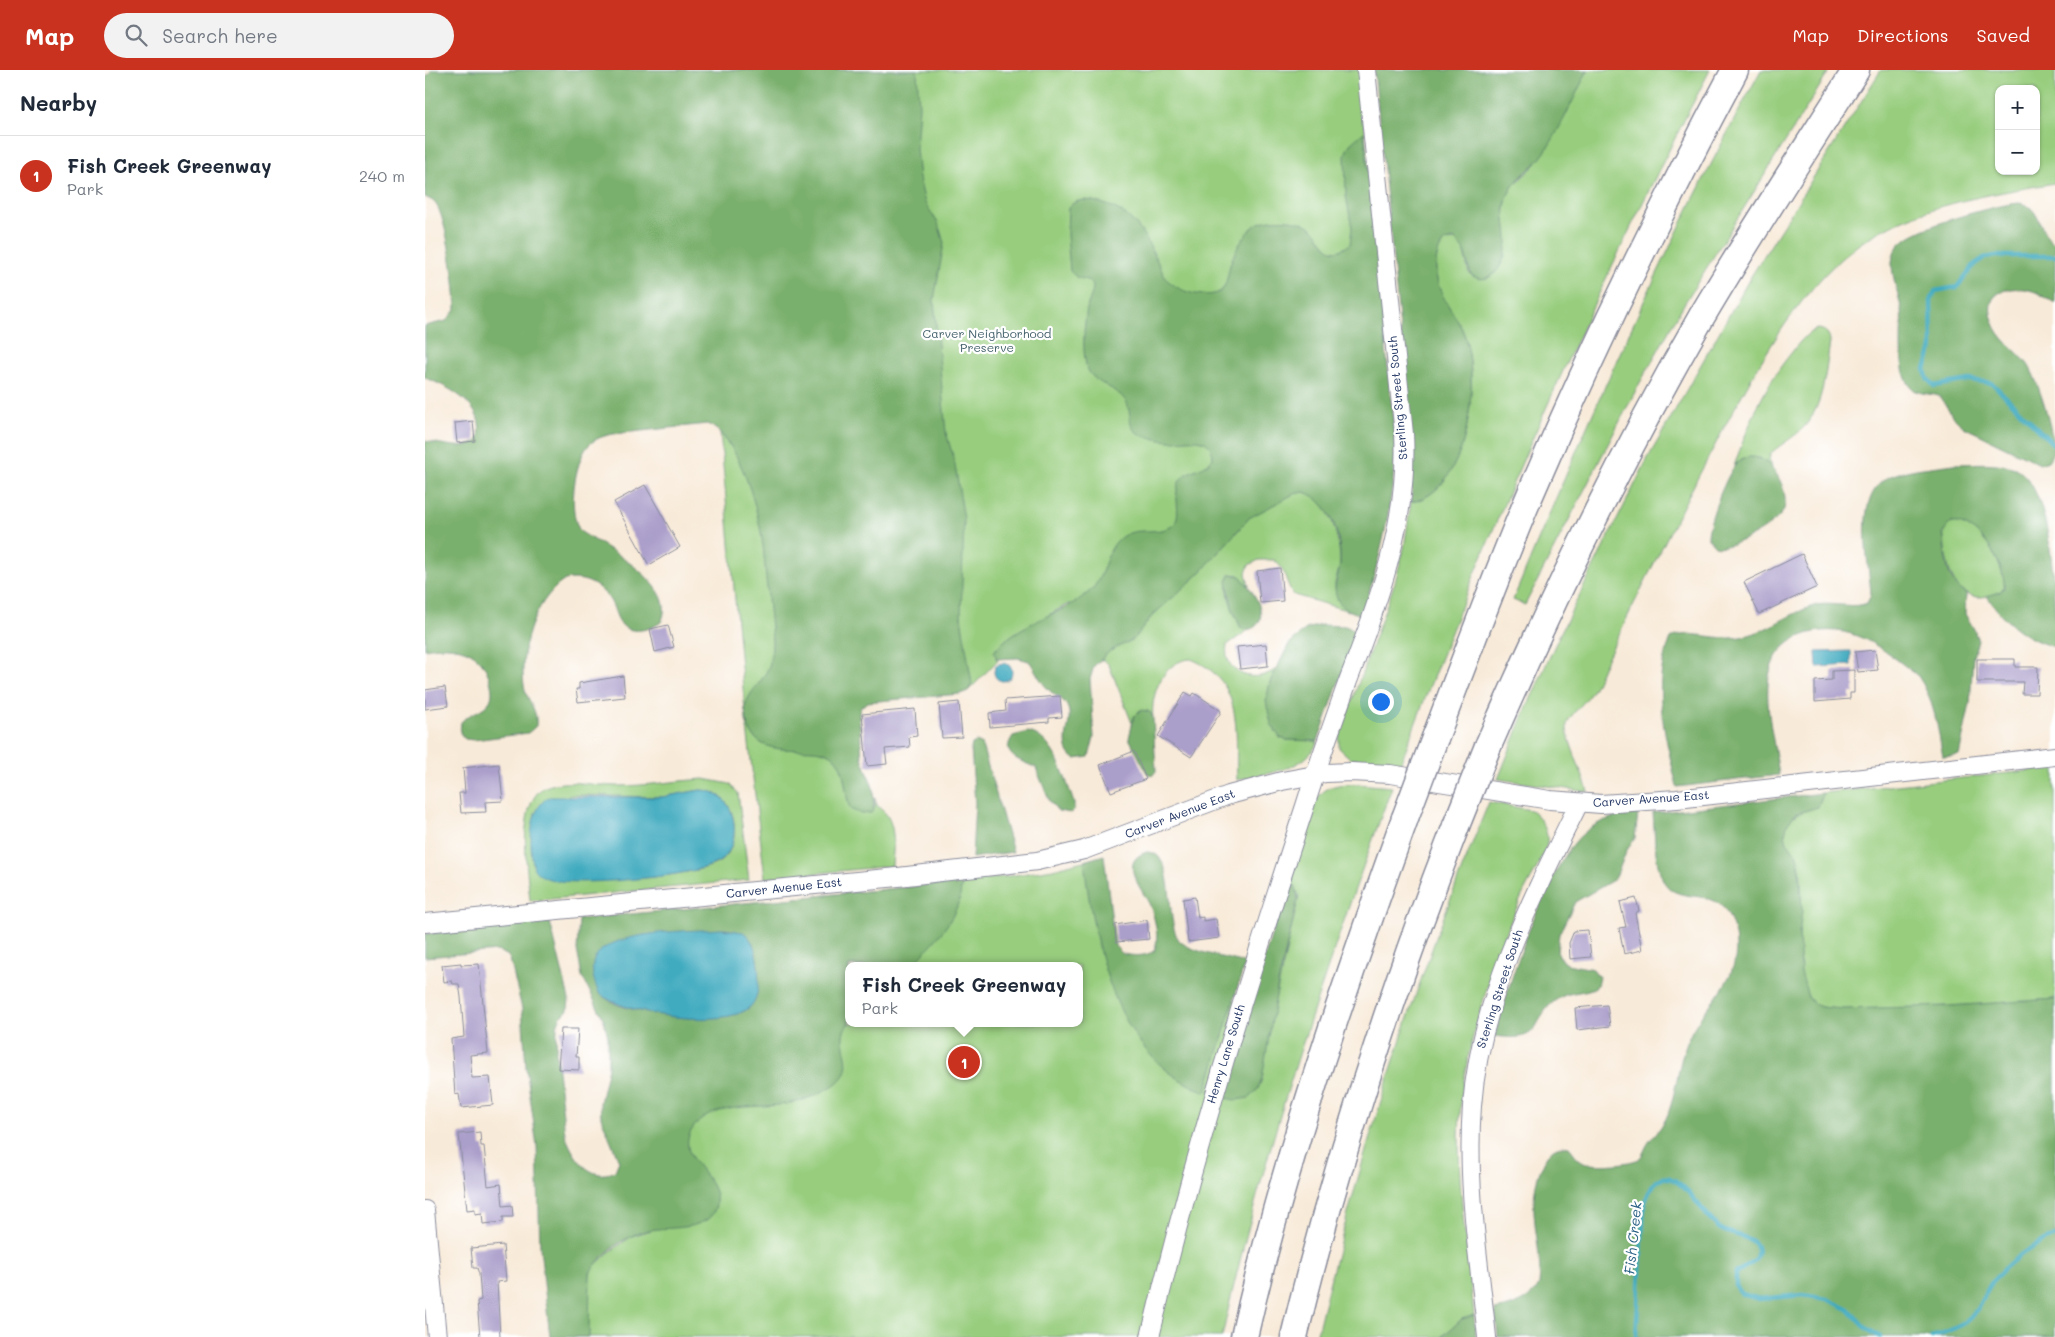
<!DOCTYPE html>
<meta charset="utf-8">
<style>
body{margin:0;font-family:Mali,sans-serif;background:#f2f2f3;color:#1f2937}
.controls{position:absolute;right:15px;top:15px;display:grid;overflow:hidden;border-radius:10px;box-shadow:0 1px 4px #0004}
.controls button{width:45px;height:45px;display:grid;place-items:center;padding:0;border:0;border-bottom:1px solid #e0e1e3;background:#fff;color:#1f2937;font:25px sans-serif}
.you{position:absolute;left:955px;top:631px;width:18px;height:18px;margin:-12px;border:4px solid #fff;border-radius:50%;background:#1a73e8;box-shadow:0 0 0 8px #1a73e833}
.badge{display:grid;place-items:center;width:32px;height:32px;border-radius:50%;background:#c8321e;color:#fff;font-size:16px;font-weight:700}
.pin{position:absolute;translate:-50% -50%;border:2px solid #fff;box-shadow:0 1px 5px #0006}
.popup{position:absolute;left:420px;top:892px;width:238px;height:65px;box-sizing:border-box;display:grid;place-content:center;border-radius:10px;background:#fff;filter:drop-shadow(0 1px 4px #0005);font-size:16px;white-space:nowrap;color:#747a83}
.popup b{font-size:19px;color:#1f2937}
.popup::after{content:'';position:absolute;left:50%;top:100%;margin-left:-10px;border:10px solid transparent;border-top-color:#fff}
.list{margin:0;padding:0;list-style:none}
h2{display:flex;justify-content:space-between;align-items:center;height:65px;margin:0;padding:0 20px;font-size:21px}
h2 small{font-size:16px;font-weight:400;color:#747a83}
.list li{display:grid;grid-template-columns:32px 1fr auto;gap:15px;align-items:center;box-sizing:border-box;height:80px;padding:0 20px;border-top:1px solid #e0e1e3}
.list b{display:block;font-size:19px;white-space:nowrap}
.list p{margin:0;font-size:16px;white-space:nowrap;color:#747a83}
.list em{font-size:16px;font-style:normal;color:#747a83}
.icon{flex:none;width:28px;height:28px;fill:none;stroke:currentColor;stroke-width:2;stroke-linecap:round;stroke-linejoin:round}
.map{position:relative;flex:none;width:1630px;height:1267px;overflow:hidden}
header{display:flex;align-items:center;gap:30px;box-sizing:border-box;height:70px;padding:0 25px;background:#c8321e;color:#fff}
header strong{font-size:24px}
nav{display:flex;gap:28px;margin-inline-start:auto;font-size:18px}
.search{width:350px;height:45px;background:#f2f2f3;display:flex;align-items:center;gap:12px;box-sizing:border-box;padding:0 18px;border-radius:28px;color:#747a83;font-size:19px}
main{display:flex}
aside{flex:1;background:#fff}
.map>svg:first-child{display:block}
.green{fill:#98cd7e;stroke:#5a7e6e;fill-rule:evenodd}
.forest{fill:#7ab06d;stroke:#4a7066;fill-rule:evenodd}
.water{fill:#3faabf;stroke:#2d6c8e}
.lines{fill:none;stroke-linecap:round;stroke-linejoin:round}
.stream{stroke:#3faabf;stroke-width:4.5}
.building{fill:#aa9eca}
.minor-casing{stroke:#8a8c9b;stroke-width:20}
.highway-casing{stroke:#8a8c9b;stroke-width:29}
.minor{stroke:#fff;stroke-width:18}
.highway{stroke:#fff;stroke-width:26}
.highway-bridge-casing{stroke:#8a8c9b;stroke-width:29;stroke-linecap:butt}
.highway-bridge{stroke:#fff;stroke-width:26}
.labels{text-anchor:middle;stroke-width:4.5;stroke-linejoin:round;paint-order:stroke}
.park-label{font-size:12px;fill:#405e68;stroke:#fff}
.street-label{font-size:12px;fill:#1b2f5e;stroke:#fff}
.water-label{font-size:14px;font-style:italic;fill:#296085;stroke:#fff}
</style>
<header>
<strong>Map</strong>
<div class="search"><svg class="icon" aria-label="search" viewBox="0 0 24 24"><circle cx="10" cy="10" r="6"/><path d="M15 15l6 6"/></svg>Search here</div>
<nav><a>Map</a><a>Directions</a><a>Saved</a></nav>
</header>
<main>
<aside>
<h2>Nearby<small></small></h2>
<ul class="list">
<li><span class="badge">1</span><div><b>Fish Creek Greenway</b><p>Park</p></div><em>240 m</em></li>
</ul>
</aside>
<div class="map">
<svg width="1630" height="1267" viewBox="0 0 1630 1267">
<rect width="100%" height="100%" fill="#fff"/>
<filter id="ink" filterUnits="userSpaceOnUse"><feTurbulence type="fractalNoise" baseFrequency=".02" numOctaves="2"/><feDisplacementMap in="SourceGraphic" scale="10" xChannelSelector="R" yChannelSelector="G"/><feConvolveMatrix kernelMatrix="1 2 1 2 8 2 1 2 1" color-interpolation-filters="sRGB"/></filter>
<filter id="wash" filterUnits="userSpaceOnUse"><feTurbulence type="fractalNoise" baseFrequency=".0096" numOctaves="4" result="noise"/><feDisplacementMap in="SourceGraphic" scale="20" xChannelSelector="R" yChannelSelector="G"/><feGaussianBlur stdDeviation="1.12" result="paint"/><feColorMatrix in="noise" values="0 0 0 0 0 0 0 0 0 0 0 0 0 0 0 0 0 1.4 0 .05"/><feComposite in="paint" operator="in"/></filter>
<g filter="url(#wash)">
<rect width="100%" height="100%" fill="#f8ead8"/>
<g class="green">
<path d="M20,0h914l28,276 -93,147c33,-9 46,45 46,69 0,8 -6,19 -5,26 2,8 8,19 14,23l-55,-16c-9,-11 -8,-27 -20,-35h-15l-10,5 -3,8 3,13 -10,-11 -8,-1c-10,11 4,42 10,54l9,1 -23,16c-5,29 29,41 50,23l-7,14 10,56 7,2 31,1c-11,30 -53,32 -81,39 -2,-48 8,-99 -46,-121 -27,1 -41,35 -38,59l-5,-7h-9l-7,12 -23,-58 -5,-5h-4l10,-9 24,-12 18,-23 47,-42 50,-56 -173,86h-8l-49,28 -23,16v11h3l-31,32 2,-3 -9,-73 -106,85 11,114 9,-7v-9c1,11 9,11 13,19 8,14 5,34 4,49l-127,12 -19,-159 4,12 -5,-25v5l-25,-279 9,13 -2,-29z"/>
<path d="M1163,0h122c-117,225 -221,455 -309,692l-50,-3 -12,-11v-11l56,-155 9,-34 7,-46c58,-10 70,-122 53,-168 -6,-16 -19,-30 -25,-47 -5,-14 -5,-36 6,-46l11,-1 7,9 6,24 11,6 27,-38 -3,-27 3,-18 6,-10 23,-22z"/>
<path d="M1336,0h69l-146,234 -47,84 -112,217 -12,-5c75,-180 154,-359 248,-530z"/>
<path d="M1456,0h174v113c-64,11 -144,23 -197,62 -62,45 -109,136 -144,202 -39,73 -75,146 -111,220 -4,9 -7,19 -13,27 -6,10 -19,19 -23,30 -3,9 18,55 21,68l-90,-13 29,-72 33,-73 88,-176 102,-180zM1574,19h37v82h-37z"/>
<path d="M1392,259c8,0 13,5 13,13 -4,26 -6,64 -26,85 -9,10 -23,17 -33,26l-2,6 3,8 -12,-9 -21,3 -5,5c15,-42 29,-79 58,-114 7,-9 14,-19 25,-23z"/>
<path d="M1531,452c26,5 45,38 49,63l-5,7c-38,17 -52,-12 -55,-45 -1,-8 -3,-16 2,-22z"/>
<path d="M1630,698v231c-59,5 -118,8 -178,10 -17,0 -39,4 -56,-2 -5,-2 -9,-5 -12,-9 -19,-27 -6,-80 -8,-112 0,-7 0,-16 -2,-22 -4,-11 -15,-19 -14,-31 1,-29 36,-16 38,-40z"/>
<path d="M279,709l26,5 8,9 11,87 -219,21c-2,-27 -17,-108 21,-116 22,-6 43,1 65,1 29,0 58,-5 88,-7zM275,720c38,-1 44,54 21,71 -18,13 -90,19 -113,19 -21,0 -53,-11 -75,-15l2,-52 35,-18 92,2z"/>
<path d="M933,714l34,3c-66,180 -129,363 -170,550h-650l20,-69 16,-15 24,-17 26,-8 -31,-313 369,-37 57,-9 49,-13 21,157 153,-17 23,-101 -10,-16 26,-77c10,-18 25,-18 43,-18zM424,896h230v57h-230z"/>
<path d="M1064,732l42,8c9,6 18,21 16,33 -3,16 -19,39 -26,55 -12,26 -22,53 -31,81 -12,37 -23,75 -28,114 -9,73 5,149 12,222l-12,4 -20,18h-126c44,-182 101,-362 173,-535z"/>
</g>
<g class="forest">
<path d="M7,0h485l2,36 -3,43 3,29 6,25 13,20 6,20 -10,57 12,133 8,26 10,60 -3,98 11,67 -4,7 -8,3 -93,8 -6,5 -2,6 3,44 11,31 1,22 -3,3 -10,1 -11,-5c-6,-16 -3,-38 -15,-51 -19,-20 -73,8 -87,-32 -12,-34 18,-38 23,-68 3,-20 -2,-41 -3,-61 -3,-21 -3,-43 -7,-64 -5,-30 -24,-98 -54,-109l-94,10c-9,2 -18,4 -25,12 -14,16 -21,69 -7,86 23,15 100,53 80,90 -10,8 -31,13 -40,2 -5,-6 -6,-15 -10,-22 -10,-17 -27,-26 -46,-22 -32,20 -48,75 -40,110 4,13 13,21 11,36l-8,7 -54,7 -9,-1 -5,-6 1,-11c8,-9 23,-11 29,-21 3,-6 2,-13 0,-20 -7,-32 -36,-38 -65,-32v-208c16,2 40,11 53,-1 10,-33 -28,-53 -53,-62v-52l21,-5 10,-12c0,-20 -9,-92 -21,-106 -3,-3 -6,-4 -10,-6v-118z"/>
<path d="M949,0h214c-14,27 -26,56 -43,82 -10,16 -30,25 -37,43 -7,16 -1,30 -1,46 0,19 -14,48 -36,34l-8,-26 -9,-10 -9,2c-11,10 -11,32 -6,46 6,17 19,31 25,47 17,47 5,158 -53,168l2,-45z"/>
<path d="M939,62l32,315c-4,62 -15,110 -34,168 -10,-3 -21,-6 -25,-17 -5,-11 2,-22 3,-34 2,-26 -9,-63 -36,-72l-10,2 -45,24 -50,56 -47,42 -18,23 -24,12 -16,15 -4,13 4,58 -5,20 -14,2c-17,-12 -4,-31 -6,-47 -2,-12 -12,-15 -20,-22 -9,-8 -13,-20 -20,-29l-11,-3 -21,1 -3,-7c22,-30 70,-37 96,-61 16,-14 14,-43 33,-55 15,-10 36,0 51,-11 9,-13 -3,-33 7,-46 8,-11 25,-9 32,-21 -1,-25 -25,-17 -41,-17 -10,0 -21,-3 -30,-6 -18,-7 -8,-23 -17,-35 -11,-15 -33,-15 -39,-35 -4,-18 -2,-43 2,-61 2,-6 5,-11 5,-18l-3,-5 -14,-4 -6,-6 -3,-36 1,-27c6,-8 16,-9 25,-7 47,10 53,39 73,78 9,8 18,13 30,15 7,1 20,2 26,-4 5,-6 6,-17 8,-25 4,-13 15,-33 27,-41 12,-7 44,-6 55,4 12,11 16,34 38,16l2,-16 -6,-32 -1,-42 5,-10z"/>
<path d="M1594,133c23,3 19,31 36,41v59c-6,-3 -11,-7 -17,-10 -23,-10 -57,-4 -45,28 6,18 22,28 34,42 10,13 28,72 26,88 -1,4 -3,7 -5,10l-8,3 -76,-37 -8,-7 -17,-24c-9,-3 -22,-1 -28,-9 -15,-18 -8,-56 -10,-78 -2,-15 -9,-31 -9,-45 0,-7 3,-13 6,-18 14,-19 97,-41 121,-43z"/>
<path d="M1325,387c21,-2 40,33 34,52 -5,15 -54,42 -69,37l-7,-8c-1,-14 20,-69 31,-77 3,-3 7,-4 11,-4z"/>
<path d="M1529,394c20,0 42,-3 61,4 40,21 40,134 40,179 -29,-7 -52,-26 -68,-51l13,-4 4,-4c2,-24 -27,-69 -54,-65l-7,9c2,22 2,50 23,62l-1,20 9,15 4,12 -5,15 -3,48 -11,51 -16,2c-5,-28 -9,-58 -25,-81 -17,-13 -41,-33 -61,-40 -35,-14 -81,-1 -88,40 -5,32 6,68 10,99l-102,12c-10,-45 -28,-103 -6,-148 11,-10 44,0 60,-1 31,-1 56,-25 86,-33 15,-3 38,4 50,-2l4,-8c-2,-37 -20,-103 22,-120 19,-7 41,-8 61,-11z"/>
<path d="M806,504l9,2c9,10 30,36 16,50 -5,4 -10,4 -15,2l-9,-20 -5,-27z"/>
<polygon points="896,555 920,556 932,561 893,671 862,670 855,668 846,654 841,631 845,612 864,574 881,559"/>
<polygon points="717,640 725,642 728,648 731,701 727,706 722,703 704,668 709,646"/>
<path d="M603,662c27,5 38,49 46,71v6l-3,4 -13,-2 -9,-11 -13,-32c-12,-7 -38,-11 -23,-32z"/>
<polygon points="551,672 556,674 558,679 588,782 547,788 550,733 546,679 547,674"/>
<path d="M1398,723l-5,14 -23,7 -8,11 -2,9 2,8 10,13 2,9 3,46 -3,24 2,38 7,25 5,6 8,4 22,2 105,-3 107,-7v338h-557l-3,-27c16,-3 37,-9 44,-25 5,-45 -18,-80 6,-125 5,-10 11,-16 24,-13 4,4 7,11 13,14 10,7 46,3 57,-2 5,-5 6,-12 10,-17 7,-10 14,-15 19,-28 10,-27 10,-57 24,-83 13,-24 35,-41 42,-67 4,-18 2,-35 -7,-51 -15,-27 -52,-7 -64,-33 -9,-19 -8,-45 -10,-67z"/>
<path d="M1213,744l-3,24 -8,12 -12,29 -40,23 -16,32 -2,17 5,10 5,3 26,5 6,8 -2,9c-9,7 -25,5 -36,11 -34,19 -11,47 -66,39 12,-49 52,-173 90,-204 16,-13 33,-17 53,-18z"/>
<path d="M722,782c31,0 17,69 32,88 10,12 50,18 66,23l-39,129c-91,-32 -112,-146 -122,-231l20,-6 11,91 8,8c10,2 22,3 31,-3 6,-12 1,-31 -3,-43 -6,-17 -36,-46 -4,-56z"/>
<polygon points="864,809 871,817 873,829 853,914 837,1009 833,1019 825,1028 810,1030 796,1027"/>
<path d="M536,812c2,34 -28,60 -49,84h-63c0,11 3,48 0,56 -2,5 -6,8 -6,14 -1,11 6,22 3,34 -3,10 -12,16 -21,20 -12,7 -25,12 -39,14 -28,5 -77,-3 -95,27 -16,29 30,44 25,74 -1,5 -3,9 -7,13 -15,12 -40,9 -59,12 -21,3 -50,24 -60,43l-1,64h-39l-10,-90 -3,-100 -11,-80 -4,-58 -12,-50 -3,-4 -10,-4 -72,6v-23l125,-12 19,77 -1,11 -8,8 -3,8 -1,26 9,82c7,21 25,50 50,37l4,-10 -18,-44 -1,-14 8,-36v-30l-4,-17 -22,-44 -5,-26 2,-31zM297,859c11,0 26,4 31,15 6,19 9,43 -1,60 -14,25 -111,10 -134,1 -7,-3 -13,-7 -19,-12l-6,-23 55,-34z"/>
<polygon points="1049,1245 1051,1267 1017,1267 1037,1249"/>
</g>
<g class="water">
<polygon points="1426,581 1426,595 1392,597 1391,582"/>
<circle cx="578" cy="602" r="9"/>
<path d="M275,720c38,-1 44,55 20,71 -23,16 -138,25 -167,19 -7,-2 -14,-4 -19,-11 -5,-21 -6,-61 15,-72h113z"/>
<path d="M297,859l21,3c12,8 13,22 15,34 1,13 2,31 -8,41 -25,23 -127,8 -151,-14 -5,-11 -10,-26 -3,-37 17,-26 97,-25 126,-27z"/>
</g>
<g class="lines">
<g class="stream">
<polyline points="1630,186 1570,186 1559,188 1550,194 1532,217 1510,221 1506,231 1507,278 1500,299 1502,308 1509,316 1544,310 1567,313 1630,376"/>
<path d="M1211,1267l8,-132c21,-66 54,6 74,22 12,11 50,7 37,33l-19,13v13l6,8 17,5 44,-4 24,4 21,10 18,19 14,9"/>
<path d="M1507,1267c17,-6 36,-12 45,-28 6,-10 9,-19 16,-28 16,-20 38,-35 62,-45"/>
</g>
</g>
<g id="blocks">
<g class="building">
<polygon points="48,351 50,371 32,373 30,353"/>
<polygon points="220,415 255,477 224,495 189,432"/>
<polygon points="1377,484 1392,517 1334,544 1319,512"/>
<polygon points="855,498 858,531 835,533 832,501"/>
<polygon points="243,555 249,577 230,582 225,559"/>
<polygon points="841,574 843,596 815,599 812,577"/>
<polygon points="1450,580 1453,600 1433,602 1430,582"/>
<polygon points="1552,589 1590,589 1590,597 1613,597 1612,624 1597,624 1598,612 1552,612"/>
<polygon points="1429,600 1429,623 1425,623 1425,629 1390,632 1390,611 1407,610 1407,601"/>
<polygon points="198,606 200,627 153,632 151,619 154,619 154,613"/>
<polygon points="20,617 23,636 0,639 0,620"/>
<polygon points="760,622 767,626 769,623 795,640 796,642 766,687 733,666"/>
<polygon points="635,626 637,647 624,648 624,652 565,657 564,643 581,641 580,630"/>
<polygon points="534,632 537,667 517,668 514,634"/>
<polygon points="490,639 492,666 484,667 485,677 460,679 462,694 442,696 437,644"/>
<polygon points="709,681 721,709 686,722 675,695"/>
<polygon points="74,694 78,731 60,732 61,742 36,743 34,723 40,723 38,698"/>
<polygon points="770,827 773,848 778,847 778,851 791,849 794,868 763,872 758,829"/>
<polygon points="1211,828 1214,841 1210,843 1217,880 1199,884 1194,858 1201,857 1195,832"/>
<polygon points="722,850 724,869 691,872 690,855"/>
<polygon points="1163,860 1166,887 1145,889 1144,873 1149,861"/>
<polygon points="36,893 36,895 54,894 63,983 45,985 47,1008 65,1007 68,1035 36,1038 34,1024 30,1025 26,969 39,967 36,927 34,914 28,914 27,911 19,912 17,895"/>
<polygon points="1182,935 1185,956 1152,960 1150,938"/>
<polygon points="136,959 153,959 151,987 154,987 154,1000 133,999"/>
<polygon points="55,1062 56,1076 59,1076 63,1116 76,1114 78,1136 87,1135 88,1147 78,1147 78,1152 58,1154 57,1143 50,1144 50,1139 42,1140 34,1064"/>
<polygon points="78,1175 81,1211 72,1212 75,1267 55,1267 52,1231 56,1230 54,1204 52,1198 48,1198 46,1178"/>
</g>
</g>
</g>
<g filter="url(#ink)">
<use href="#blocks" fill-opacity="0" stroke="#8a8c9b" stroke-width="1"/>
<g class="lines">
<g class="minor-casing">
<g id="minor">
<polyline points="0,853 473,807 612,791 659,780 804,725 857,711 901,703 926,702 965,704 1125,730 1176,734 1252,729 1630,686"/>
<polyline points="0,1140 12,1267"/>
<path d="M725,1267c43,-180 97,-355 155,-531 13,-42 28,-83 43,-125 30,-79 61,-160 56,-247l-38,-364"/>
<path d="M1062,1267c-8,-76 -21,-155 -15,-231 8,-107 60,-208 107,-303"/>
</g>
</g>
<g class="highway-casing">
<g id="highway">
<path d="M1010,668c31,-81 61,-163 95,-243 62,-145 131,-286 205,-425"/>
<path d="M1063,676c64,-147 134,-291 214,-430 49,-83 102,-164 154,-246"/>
<path d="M819,1267c40,-177 100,-349 161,-519"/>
<path d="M869,1267c42,-174 97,-344 162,-511"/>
</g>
</g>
<use href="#minor" class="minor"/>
<use href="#highway" class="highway"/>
<g class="highway-bridge-casing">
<g id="highway-bridge">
<polyline points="980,748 1010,668"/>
<polyline points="1031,756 1063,676"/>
</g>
</g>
<use href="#highway-bridge" class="highway-bridge"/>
</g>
</g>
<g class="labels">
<g class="park-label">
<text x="562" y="268">Carver Neighborhood<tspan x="562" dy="14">Preserve</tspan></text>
</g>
<g class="street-label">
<text transform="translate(973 328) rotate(-95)" y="4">Sterling Street South</text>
<text transform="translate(1226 729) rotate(-4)" y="4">Carver Avenue East</text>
<text transform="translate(755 744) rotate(-21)" y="4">Carver Avenue East</text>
<text transform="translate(359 818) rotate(-6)" y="4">Carver Avenue East</text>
<text transform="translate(1075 919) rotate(-72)" y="4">Sterling Street South</text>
<text transform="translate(801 984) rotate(-73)" y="4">Henry Lane South</text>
</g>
<g class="water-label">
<text transform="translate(1208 1168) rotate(-84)" y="5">Fish Creek</text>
</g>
</g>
</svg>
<div class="controls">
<button>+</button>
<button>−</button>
</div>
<div class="you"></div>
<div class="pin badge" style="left:539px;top:992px">1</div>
<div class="popup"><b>Fish Creek Greenway</b>Park</div>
</div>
</main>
